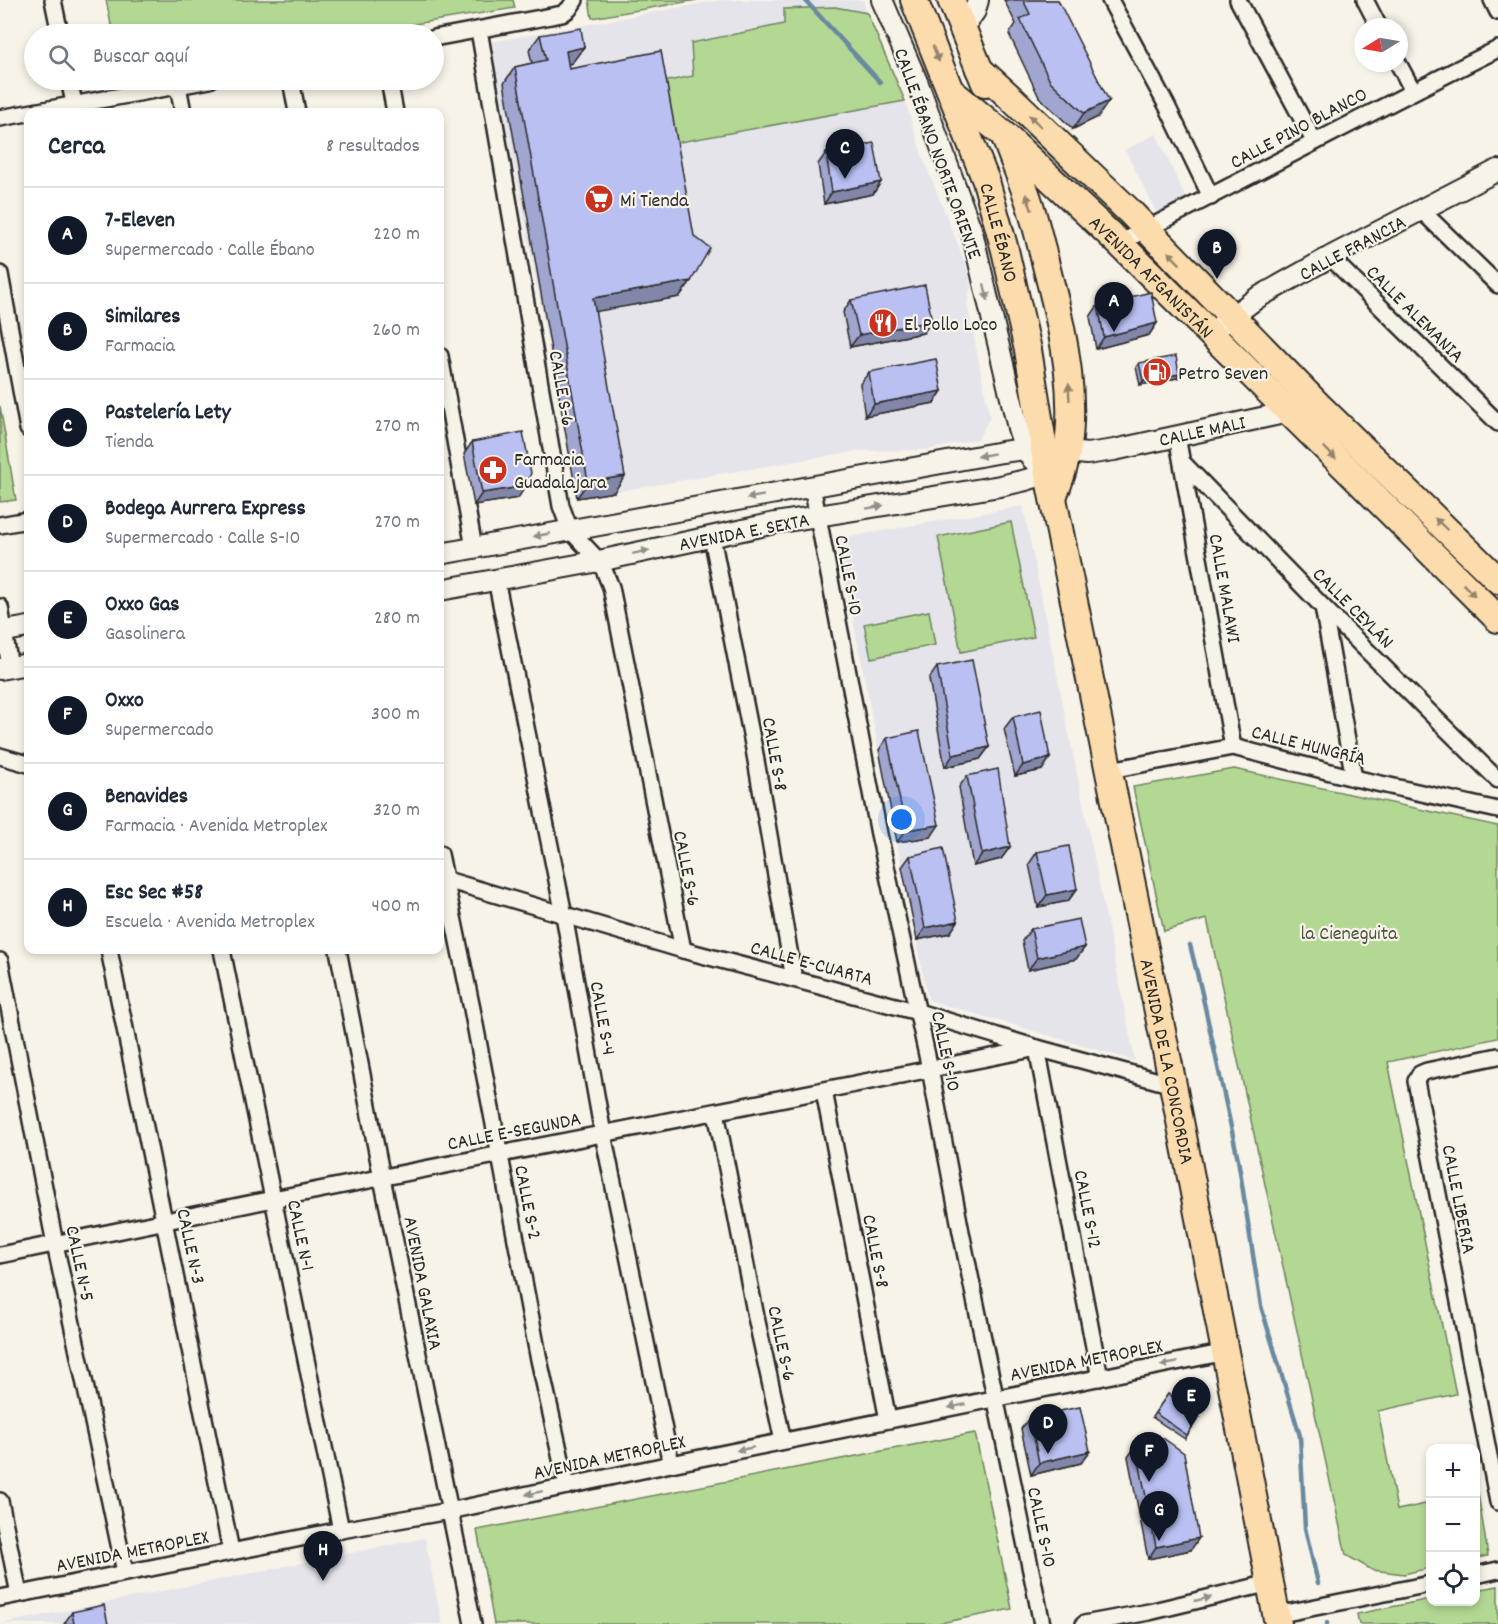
<!DOCTYPE html>
<html lang="es">
<meta charset="utf-8">
<style>
body{margin:0;font-family:Dekko,sans-serif;background:#f6f6f7;color:#1f2937}
.controls{position:absolute;right:18px;bottom:18px;display:grid;overflow:hidden;border-radius:12px;box-shadow:0 3px 9px #0003}
.controls button{width:54px;height:54px;display:grid;place-items:center;padding:0;border:0;border-bottom:2px solid #e0e1e3;background:#fff;color:#1f2937;font:30px sans-serif}
.compass{position:absolute;left:1354px;top:18px;width:54px;height:54px;border-radius:50%;background:#fff;box-shadow:0 3px 9px #0003;rotate:259deg}
.you{position:absolute;left:902px;top:820px;width:21px;height:21px;margin:-15px;border:4px solid #fff;border-radius:50%;background:#1a73e8;box-shadow:0 0 0 9px #1a73e833}
.badge{display:grid;place-items:center;width:39px;height:39px;border-radius:50%;background:#111827;color:#fff;font-size:20px;font-weight:700}
.pin{position:absolute;translate:-50% -50px;filter:drop-shadow(0 2px 3px #0008)}
.pin::after{content:'';position:absolute;top:32px;width:21px;height:18px;background:inherit;clip-path:polygon(0 0,100% 0,50% 100%)}
.list{margin:0;padding:0;list-style:none}
h2{display:flex;justify-content:space-between;align-items:center;height:78px;margin:0;padding:0 24px;font-size:26px}
h2 small{font-size:20px;font-weight:400;color:#747a83}
.list li{display:grid;grid-template-columns:39px 1fr auto;gap:18px;align-items:center;box-sizing:border-box;height:96px;padding:0 24px;border-top:2px solid #e0e1e3}
.list b{display:block;font-size:22px;white-space:nowrap}
.list p{margin:0;font-size:20px;white-space:nowrap;color:#747a83}
.list em{font-size:20px;font-style:normal;color:#747a83}
.icon{flex:none;width:33px;height:33px;fill:none;stroke:currentColor;stroke-width:2;stroke-linecap:round;stroke-linejoin:round}
.map{position:relative;flex:none;width:1498px;height:1624px;overflow:hidden}
.search{position:absolute;background:#fff;box-shadow:0 3px 9px #0003;left:24px;top:24px;width:420px;height:66px;display:flex;align-items:center;gap:15px;box-sizing:border-box;padding:0 21px;border-radius:33px;color:#747a83;font-size:22px}
.panel{position:absolute;background:#fff;box-shadow:0 3px 9px #0003;left:24px;top:108px;width:420px;height:846px;border-radius:12px}
.map>svg:first-child{display:block}
.built{fill:#e5e4eb}
.green{fill:#b2d893;stroke:#6e825f;stroke-width:1.5}
.lines{fill:none;stroke-linecap:round;stroke-linejoin:round}
.stream{stroke:#6889a0;stroke-width:4.5}
.minor-casing{stroke:#2b2b2b;stroke-width:20}
.tertiary-casing{stroke:#2b2b2b;stroke-width:24}
.primary-casing{stroke:#2b2b2b;stroke-width:30}
.minor{stroke:#f7f3e8;stroke-width:15}
.tertiary{stroke:#f7f3e8;stroke-width:20}
.primary{stroke:#fcdcac;stroke-width:26}
.wall{fill:#a0a6d0;stroke:#2b2b2b;stroke-width:1.5}
.shaded-wall{fill:#8287a9;stroke:#2b2b2b;stroke-width:1.5}
.building{fill:#bac1f2;stroke:#2b2b2b;stroke-width:1.5}
.oneway{fill:#94846c}
.oneway2{fill:#918f8a}
.labels{text-anchor:middle;stroke-width:4.5;stroke-linejoin:round;paint-order:stroke}
.street-label{font-size:20px;fill:#2b2b2b;stroke:#f7f3e8}
.poi-label{font-size:20px;fill:#2b2b2b;stroke:#f7f3e8;text-anchor:start}
.park-label{font-size:20px;fill:#4d5645;stroke:#f7f3e8}
</style>
<div class="map">
<svg width="1498" height="1624" viewBox="0 0 1498 1624">
<rect width="100%" height="100%" fill="#f7f3e8"/>
<filter id="ink" filterUnits="userSpaceOnUse"><feTurbulence type="fractalNoise" baseFrequency=".0167" numOctaves="2"/><feDisplacementMap in="SourceGraphic" scale="12" xChannelSelector="R" yChannelSelector="G"/><feConvolveMatrix kernelMatrix="1 2 1 2 8 2 1 2 1" color-interpolation-filters="sRGB"/></filter>
<g filter="url(#ink)">
<g class="built">
<polygon points="720,0 863,0 867,13 835,7 784,10 785,24 691,43 694,76 664,145 905,101 923,158 967,267 971,286 967,303 990,417 978,439 926,450 857,451 577,498 491,42"/>
<polygon points="1156,134 1186,198 1157,213 1125,150"/>
<polygon points="1023,506 1135,1061 928,1000 837,539"/>
<polygon points="425,1538 442,1624 0,1624"/>
</g>
<g class="green">
<polygon points="106,0 513,0 515,8 352,34 113,34"/>
<polygon points="589,0 697,0 592,18"/>
<polygon points="835,7 867,13 905,101 664,145 653,84 693,76 691,43 784,24 784,9"/>
<polygon points="0,406 16,500 0,502"/>
<polygon points="1011,522 1034,637 961,652 938,537"/>
<polygon points="929,611 935,645 871,658 864,624"/>
<polygon points="1234,769 1498,826 1498,1038 1388,1062 1456,1394 1378,1411 1397,1510 1430,1503 1430,1568 1404,1574 1372,1570 1346,1555 1207,919 1164,931 1133,787"/>
<polygon points="975,1433 1012,1609 935,1624 494,1624 477,1530"/>
<polygon points="1478,1493 1488,1556 1476,1558 1476,1494"/>
<polygon points="1498,1586 1498,1624 1359,1624 1357,1614 1430,1599 1430,1602 1476,1602 1476,1590"/>
</g>
<g class="lines">
<g class="stream">
<polyline points="805,0 880,82"/>
<polyline points="1190,945 1201,989 1238,1159 1261,1306 1300,1436 1305,1528 1318,1583"/>
<polyline points="1327,1623 1327,1624"/>
</g>
<g class="minor-casing">
<g id="minor">
<polyline points="53,0 60,34"/>
<polyline points="1110,0 1167,106 1211,197"/>
<polyline points="1238,0 1314,141"/>
<polyline points="1365,0 1379,27"/>
<polyline points="1492,0 1498,12"/>
<polyline points="479,30 561,506 570,530 599,561 604,570 611,587 683,950"/>
<polyline points="434,38 562,14 569,9 575,0"/>
<polyline points="1398,63 1413,91"/>
<polyline points="69,80 76,112"/>
<polyline points="291,80 297,112"/>
<polyline points="389,80 395,112"/>
<polyline points="178,86 183,112"/>
<polyline points="0,118 210,80"/>
<polyline points="1421,210 1498,285"/>
<path d="M1119,243c127,-64 251,-131 379,-194"/>
<polyline points="1330,257 1498,423"/>
<polyline points="0,274 28,429"/>
<polyline points="440,356 474,548"/>
<polyline points="1177,436 1233,747"/>
<polyline points="1182,462 1323,607 1498,780"/>
<polyline points="812,486 879,834 930,1069 961,1232 1042,1624"/>
<polyline points="0,525 28,520"/>
<polyline points="712,537 754,749 794,979"/>
<polyline points="496,579 564,915 603,1134 671,1464"/>
<polyline points="0,607 10,667"/>
<polyline points="1323,607 1354,778"/>
<polyline points="0,756 28,764"/>
<polyline points="1110,770 1233,747 1354,778 1498,810"/>
<polyline points="440,854 472,1009 538,1355 567,1486"/>
<polyline points="440,878 683,950 918,1012 1037,1048 1173,1085"/>
<polyline points="109,950 231,1551"/>
<polyline points="222,950 341,1530"/>
<polyline points="338,950 382,1178 473,1624"/>
<polyline points="0,961 55,1244 125,1572"/>
<polyline points="1498,1056 1427,1071 1420,1074 1416,1081 1498,1502"/>
<polyline points="824,1091 888,1420"/>
<polyline points="716,1112 756,1317 783,1441"/>
<polyline points="0,1255 273,1199 1037,1048 1100,1378"/>
<polyline points="0,1501 19,1594"/>
<polyline points="1476,1575 1498,1570"/>
<polyline points="0,1598 341,1530 449,1511 671,1464 1226,1352"/>
<polyline points="1276,1615 1430,1584"/>
<polyline points="1084,1624 1149,1612 1270,1583"/>
</g>
</g>
<g class="tertiary-casing">
<g id="tertiary">
<polyline points="882,0 918,84 972,232 1018,428 1025,449 1033,460"/>
<polyline points="963,28 975,11 978,0"/>
<polyline points="1222,324 1257,298 1330,257 1498,170"/>
<polyline points="440,554 1002,452 1025,449 1044,449 1087,454 1114,450 1298,410"/>
<polyline points="440,590 599,561 775,523 1000,486 1026,480 1061,469"/>
<polyline points="0,632 28,627"/>
<polyline points="0,669 28,664"/>
</g>
</g>
<g class="primary-casing">
<g id="primary">
<path id="s1" d="M914,0l72,181 19,69 23,100 20,124 125,611 105,539"/>
<polyline points="951,0 985,83"/>
<polyline points="979,69 1012,99 1129,211 1318,405 1498,580"/>
<path id="s2" d="M952,92l51,42 116,109 379,376"/>
<path d="M1006,140c8,22 17,43 24,65 8,26 14,53 21,80 14,54 25,113 16,168 -3,16 -8,30 -14,44"/>
</g>
</g>
<use href="#minor" class="minor"/>
<use href="#tertiary" class="tertiary"/>
<use href="#primary" class="primary"/>
</g>
<g class="wall">
<polygon points="1004,0 1058,0 1098,117 1073,129 1039,97 1009,34 1016,24"/>
<polygon points="540,35 572,63 568,64 569,69 691,281 679,297 595,311 614,492 577,498 504,83 515,67 532,63 529,50"/>
<polygon points="826,153 881,182 873,194 824,204 818,164"/>
<polygon points="851,300 932,321 923,333 850,347 843,312"/>
<polygon points="1098,305 1157,323 1149,335 1096,349 1090,317"/>
<polygon points="1139,363 1177,378 1140,385 1136,367"/>
<polygon points="869,372 942,391 934,403 865,416 860,384"/>
<polygon points="472,442 518,498 474,505 464,454"/>
<polygon points="937,667 989,747 980,759 945,767 929,679"/>
<polygon points="1013,717 1050,758 1042,770 1015,776 1004,729"/>
<polygon points="887,738 931,837 897,842 879,750"/>
<polygon points="967,776 1010,847 1001,859 973,866 959,787"/>
<polygon points="1037,852 1077,889 1068,901 1038,907 1029,864"/>
<polygon points="910,856 958,921 950,933 917,940 902,867"/>
<polygon points="1031,929 1085,947 1076,959 1028,970 1022,941"/>
<polygon points="1168,1394 1199,1417 1185,1439 1152,1417"/>
<polygon points="1030,1417 1090,1451 1081,1463 1031,1475 1021,1429"/>
<polygon points="1136,1446 1191,1550 1148,1559 1128,1457"/>
<polygon points="72,1612 108,1624 64,1624"/>
</g>
<g class="shaded-wall">
<polygon points="584,47 572,63 555,67 566,51"/>
<polygon points="1109,101 1098,117 1073,129 1084,113"/>
<polygon points="881,182 873,194 824,204 832,192"/>
<polygon points="691,281 679,297 582,314 593,298"/>
<polygon points="932,321 923,333 850,347 859,335"/>
<polygon points="1157,323 1149,335 1096,349 1104,337"/>
<polygon points="1179,374 1177,378 1140,385 1143,381"/>
<polygon points="942,391 934,403 865,416 874,404"/>
<polygon points="625,476 614,492 577,498 588,482"/>
<polygon points="526,486 518,498 474,505 482,493"/>
<polygon points="989,747 980,759 945,767 953,755"/>
<polygon points="1050,758 1042,770 1015,776 1023,765"/>
<polygon points="939,825 931,837 897,842 906,830"/>
<polygon points="1010,847 1001,859 973,866 982,854"/>
<polygon points="1077,889 1068,901 1038,907 1047,895"/>
<polygon points="958,921 950,933 917,940 925,928"/>
<polygon points="1085,947 1076,959 1028,970 1037,958"/>
<polygon points="1090,1451 1081,1463 1031,1475 1039,1463"/>
<polygon points="1199,1538 1191,1550 1148,1559 1156,1547"/>
</g>
<g class="building">
<polygon points="1023,0 1058,0 1109,101 1084,113 1050,81 1020,19 1030,14"/>
<polygon points="581,28 584,47 566,51 569,69 661,51 694,236 710,248 691,281 593,298 625,476 588,482 515,67 546,60 540,35"/>
<polygon points="874,143 881,182 832,192 826,153"/>
<polygon points="925,285 932,321 859,335 851,300"/>
<polygon points="1151,292 1157,323 1104,337 1098,305"/>
<polygon points="1176,356 1179,374 1143,381 1139,363"/>
<polygon points="936,359 942,391 874,404 869,372"/>
<polygon points="523,432 531,473 526,486 482,493 472,442"/>
<polygon points="972,660 989,747 953,755 937,667"/>
<polygon points="1041,710 1050,758 1023,765 1013,717"/>
<polygon points="919,731 939,825 906,830 887,738"/>
<polygon points="998,769 1010,847 982,854 967,776"/>
<polygon points="1069,846 1077,889 1047,895 1037,852"/>
<polygon points="943,848 958,921 925,928 910,856"/>
<polygon points="1079,919 1085,947 1037,958 1031,929"/>
<polygon points="1168,1394 1199,1417 1187,1435 1155,1413"/>
<polygon points="1080,1407 1090,1451 1039,1463 1030,1417"/>
<polygon points="1163,1438 1184,1453 1199,1538 1156,1547 1136,1446"/>
<polygon points="104,1605 108,1624 74,1624 72,1612"/>
</g>
<defs><path id="oneway-solid" d="M-6-.8H1V-3.2L6.5 0L1 3.2V.8H-6Z" transform="scale(1.5)"/></defs>
<g class="oneway">
<use href="#oneway-solid" transform="translate(936 54) rotate(68)"/>
<use href="#oneway-solid" transform="translate(1035 121) rotate(-136)"/>
<use href="#oneway-solid" transform="translate(1029 202) rotate(-109)"/>
<use href="#oneway-solid" transform="translate(1174 258) rotate(-135)"/>
<use href="#oneway-solid" transform="translate(1069 392) rotate(-93)"/>
<use href="#oneway-solid" transform="translate(1330 453) rotate(45)"/>
<use href="#oneway-solid" transform="translate(1441 524) rotate(-136)"/>
<use href="#oneway-solid" transform="translate(1469 590) rotate(45)"/>
</g>
<g class="oneway2">
<use href="#oneway-solid" transform="translate(986 292) rotate(77)"/>
<use href="#oneway-solid" transform="translate(986 455) rotate(170)"/>
<use href="#oneway-solid" transform="translate(755 497) rotate(170)"/>
<use href="#oneway-solid" transform="translate(875 507) rotate(-10)"/>
<use href="#oneway-solid" transform="translate(542 535) rotate(169)"/>
<use href="#oneway-solid" transform="translate(641 552) rotate(-12)"/>
<use href="#oneway-solid" transform="translate(1169 1364) rotate(169)"/>
<use href="#oneway-solid" transform="translate(957 1406) rotate(168)"/>
<use href="#oneway-solid" transform="translate(745 1449) rotate(169)"/>
<use href="#oneway-solid" transform="translate(534 1493) rotate(168)"/>
<use href="#oneway-solid" transform="translate(1203 1599) rotate(-13)"/>
</g>
</g>
<defs>
<g id="supermarket-disc" transform="scale(1.5)"><circle r="9.5" fill="#c8321e" stroke="#f7f3e8"/><path d="M-6-5.5h2.5l.6 2H6L4.5 2H-2.5L-4.4-4H-6ZM-1.5 3.2a1.3 1.3 0 1 0 .1 0ZM3 3.2a1.3 1.3 0 1 0 .1 0Z" fill="#fff"/></g>
<g id="restaurant-disc" transform="scale(1.5)"><circle r="9.5" fill="#c8321e" stroke="#f7f3e8"/><path d="M-5-6h1v4h1v-4h1v4h1v-4h1v5L-1.5 .5V6h-2V.5L-5-1ZM5-6V6H3V1.5H1.5Q1.5-4 5-6Z" fill="#fff"/></g>
<g id="fuel-disc" transform="scale(1.5)"><circle r="9.5" fill="#c8321e" stroke="#f7f3e8"/><path d="M-5.5-6h7V0h2V4h1.3V-2.5L3-4.5l.8-.8L6-3V5H2.5V1h-1V6h-7ZM-4.2-4.7v3.2H.2V-4.7Z" fill="#fff"/></g>
<g id="pharmacy-disc" transform="scale(1.5)"><circle r="9.5" fill="#c8321e" stroke="#f7f3e8"/><path d="M-2-6h4v4h4v4h-4v4h-4v-4h-4v-4h4Z" fill="#fff"/></g>
</defs>
<g fill-rule="evenodd">
<use href="#supermarket-disc" x="599" y="199"/>
<use href="#restaurant-disc" x="883" y="323"/>
<use href="#fuel-disc" x="1157" y="372"/>
<use href="#pharmacy-disc" x="493" y="470"/>
</g>
<g class="labels">
<g class="street-label">
<text transform="translate(1298 127) rotate(-28)" y="7">CALLE PINO BLANCO</text>
<text transform="translate(939 153) rotate(70)" y="7">CALLE ÉBANO NORTE ORIENTE</text>
<text dy="7" stroke="none"><textPath href="#s1" startOffset="248">CALLE ÉBANO</textPath></text>
<text transform="translate(1352 247) rotate(-28)" y="7">CALLE FRANCIA</text>
<text dy="7" stroke="none"><textPath href="#s2" startOffset="272">AVENIDA AFGANISTÁN</textPath></text>
<text transform="translate(1416 313) rotate(45)" y="7">CALLE ALEMANIA</text>
<text transform="translate(563 388) rotate(80)" y="7">CALLE S-6</text>
<text transform="translate(1202 430) rotate(-12)" y="7">CALLE MALI</text>
<text transform="translate(744 531) rotate(-11)" y="7">AVENIDA E. SEXTA</text>
<text transform="translate(850 575) rotate(79)" y="7">CALLE S-10</text>
<text transform="translate(1226 588) rotate(80)" y="7">CALLE MALAWI</text>
<text transform="translate(1354 607) rotate(45)" y="7">CALLE CEYLÁN</text>
<text transform="translate(1309 744) rotate(14)" y="7">CALLE HUNGRÍA</text>
<text transform="translate(776 754) rotate(80)" y="7">CALLE S-8</text>
<text transform="translate(688 868) rotate(79)" y="7">CALLE S-6</text>
<text transform="translate(812 962) rotate(15)" y="7">CALLE E-CUARTA</text>
<text transform="translate(604 1018) rotate(80)" y="7">CALLE S-4</text>
<text transform="translate(947 1051) rotate(78)" y="7">CALLE S-10</text>
<text dy="7" stroke="none"><textPath href="#s1" startOffset="1094">AVENIDA DE LA CONCORDIA</textPath></text>
<text transform="translate(514 1130) rotate(-11)" y="7">CALLE E-SEGUNDA</text>
<text transform="translate(1460 1199) rotate(79)" y="7">CALLE LIBERIA</text>
<text transform="translate(529 1202) rotate(79)" y="7">CALLE S-2</text>
<text transform="translate(1089 1209) rotate(79)" y="7">CALLE S-12</text>
<text transform="translate(302 1235) rotate(78)" y="7">CALLE N-1</text>
<text transform="translate(192 1246) rotate(78)" y="7">CALLE N-3</text>
<text transform="translate(877 1251) rotate(79)" y="7">CALLE S-8</text>
<text transform="translate(81 1263) rotate(78)" y="7">CALLE N-5</text>
<text transform="translate(424 1283) rotate(79)" y="7">AVENIDA GALAXIA</text>
<text transform="translate(783 1343) rotate(78)" y="7">CALLE S-6</text>
<text transform="translate(1086 1359) rotate(-11)" y="7">AVENIDA METROPLEX</text>
<text transform="translate(609 1456) rotate(-12)" y="7">AVENIDA METROPLEX</text>
<text transform="translate(1043 1527) rotate(78)" y="7">CALLE S-10</text>
<text transform="translate(132 1550) rotate(-11)" y="7">AVENIDA METROPLEX</text>
</g>
<g class="poi-label">
<text x="620" y="206">Mi Tienda</text>
<text x="904" y="330">El Pollo Loco</text>
<text x="1178" y="379">Petro Seven</text>
<text x="514" y="465">Farmacia<tspan x="514" dy="23">Guadalajara</tspan></text>
</g>
<g class="park-label">
<text x="1349" y="939">la Cieneguita</text>
</g>
</g>
</svg>
<div class="controls">
<button>+</button>
<button>−</button>
<button><svg class="icon" aria-label="locate" viewBox="0 0 24 24"><circle cx="12" cy="12" r="6"/><path d="M12 2v4M12 18v4M2 12h4M18 12h4"/></svg></button>
</div>
<svg class="compass" viewBox="-18 -18 36 36"><path d="M0-13l5 13h-10z" fill="#e53935"/><path d="M0 13l5-13h-10z" fill="#747a83"/></svg>
<div class="you"></div>
<div class="pin badge" style="left:1114px;top:332px">A</div>
<div class="pin badge" style="left:1217px;top:279px">B</div>
<div class="pin badge" style="left:845px;top:179px">C</div>
<div class="pin badge" style="left:1048px;top:1454px">D</div>
<div class="pin badge" style="left:1191px;top:1427px">E</div>
<div class="pin badge" style="left:1149px;top:1482px">F</div>
<div class="pin badge" style="left:1159px;top:1541px">G</div>
<div class="pin badge" style="left:323px;top:1581px">H</div>
<div class="search"><svg class="icon" aria-label="search" viewBox="0 0 24 24"><circle cx="10" cy="10" r="6"/><path d="M15 15l6 6"/></svg>Buscar aquí</div>
<section class="panel">
<h2>Cerca<small>8 resultados</small></h2>
<ul class="list">
<li><span class="badge">A</span><div><b>7-Eleven</b><p>Supermercado · Calle Ébano</p></div><em>220 m</em></li>
<li><span class="badge">B</span><div><b>Similares</b><p>Farmacia</p></div><em>260 m</em></li>
<li><span class="badge">C</span><div><b>Pastelería Lety</b><p>Tienda</p></div><em>270 m</em></li>
<li><span class="badge">D</span><div><b>Bodega Aurrera Express</b><p>Supermercado · Calle S-10</p></div><em>270 m</em></li>
<li><span class="badge">E</span><div><b>Oxxo Gas</b><p>Gasolinera</p></div><em>280 m</em></li>
<li><span class="badge">F</span><div><b>Oxxo</b><p>Supermercado</p></div><em>300 m</em></li>
<li><span class="badge">G</span><div><b>Benavides</b><p>Farmacia · Avenida Metroplex</p></div><em>320 m</em></li>
<li><span class="badge">H</span><div><b>Esc Sec #58</b><p>Escuela · Avenida Metroplex</p></div><em>400 m</em></li>
</ul>
</section>
</div>
